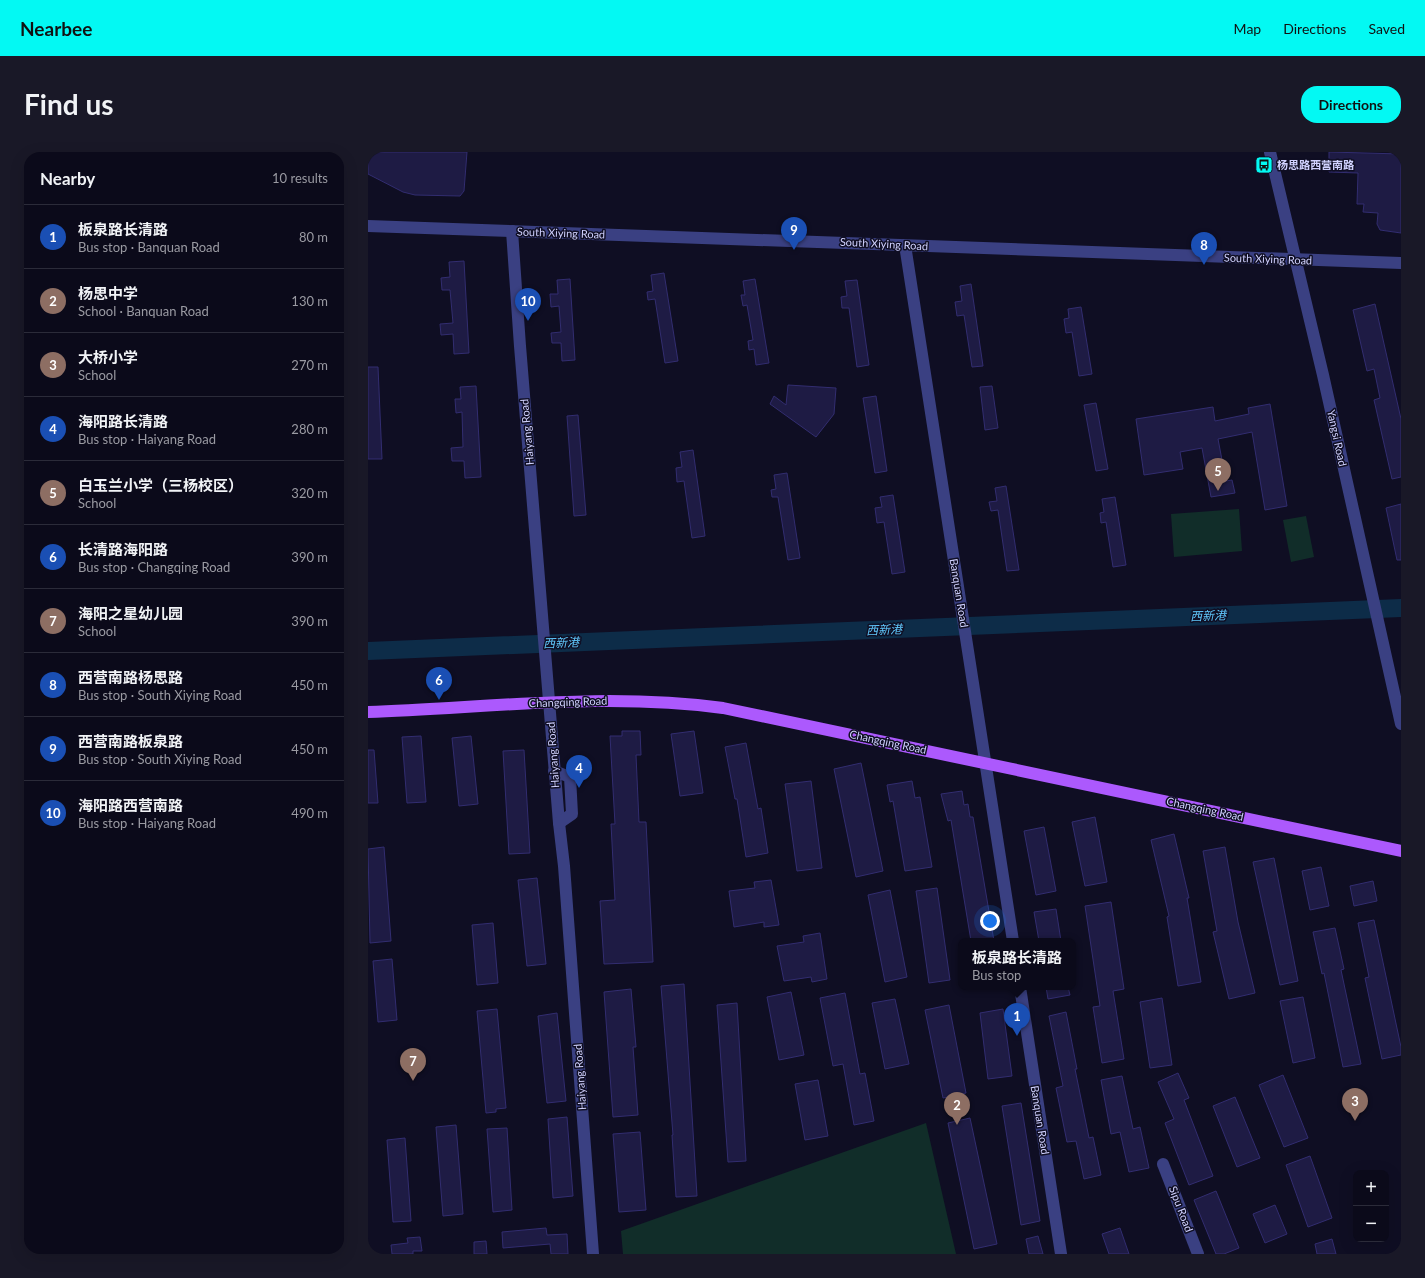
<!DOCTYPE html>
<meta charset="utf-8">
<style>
body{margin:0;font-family:Lato,"Noto Sans SC",sans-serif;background:#191827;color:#f1f3f6}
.controls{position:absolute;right:12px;bottom:12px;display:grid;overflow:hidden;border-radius:8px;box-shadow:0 4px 16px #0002}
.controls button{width:36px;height:36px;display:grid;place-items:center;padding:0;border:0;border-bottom:1px solid #2b2b39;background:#0b0a1a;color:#f1f3f6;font:20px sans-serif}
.you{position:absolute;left:622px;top:769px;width:14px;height:14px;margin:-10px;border:3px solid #fff;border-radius:50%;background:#1a73e8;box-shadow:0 0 0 6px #1a73e833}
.badge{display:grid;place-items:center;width:26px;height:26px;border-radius:50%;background:#03f9f3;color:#fff;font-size:13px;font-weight:700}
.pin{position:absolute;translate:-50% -33px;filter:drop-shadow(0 1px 2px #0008)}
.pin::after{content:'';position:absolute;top:21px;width:14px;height:12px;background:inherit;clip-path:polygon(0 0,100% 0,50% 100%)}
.popup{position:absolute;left:590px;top:786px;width:118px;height:52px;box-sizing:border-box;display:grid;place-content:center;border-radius:8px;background:#0b0a1a;filter:drop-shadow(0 1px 3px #0005);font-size:13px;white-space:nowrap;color:#9a9aa2}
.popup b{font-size:15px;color:#f1f3f6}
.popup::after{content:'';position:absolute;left:50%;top:100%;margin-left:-8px;border:8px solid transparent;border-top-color:#0b0a1a}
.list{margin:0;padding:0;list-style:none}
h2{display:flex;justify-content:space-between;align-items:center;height:52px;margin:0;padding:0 16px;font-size:17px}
h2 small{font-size:13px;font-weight:400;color:#9a9aa2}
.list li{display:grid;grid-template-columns:26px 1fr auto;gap:12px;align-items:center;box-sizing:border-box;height:64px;padding:0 16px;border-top:1px solid #2b2b39}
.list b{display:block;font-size:15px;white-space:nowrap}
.list p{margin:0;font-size:13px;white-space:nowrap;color:#9a9aa2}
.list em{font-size:13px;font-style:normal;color:#9a9aa2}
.map{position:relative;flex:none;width:1033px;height:1102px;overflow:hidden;border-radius:16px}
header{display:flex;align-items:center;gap:24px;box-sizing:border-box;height:56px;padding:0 20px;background:#03f9f3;color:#111}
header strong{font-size:19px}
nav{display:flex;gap:22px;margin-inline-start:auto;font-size:14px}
.intro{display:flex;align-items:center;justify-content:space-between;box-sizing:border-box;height:96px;padding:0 24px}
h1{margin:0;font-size:28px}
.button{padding:10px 18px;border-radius:16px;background:#03f9f3;color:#111;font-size:14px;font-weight:700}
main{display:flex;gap:24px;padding:0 24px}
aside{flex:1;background:#0b0a1a;border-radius:16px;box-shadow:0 4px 16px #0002}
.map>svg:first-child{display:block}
.green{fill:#112d29}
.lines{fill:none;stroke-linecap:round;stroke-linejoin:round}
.river{stroke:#0d2c48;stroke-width:18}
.building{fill:#1e1b44;stroke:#322d70}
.minor{stroke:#3a4082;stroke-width:12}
.major{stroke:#ac59fd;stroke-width:12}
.labels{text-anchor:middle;stroke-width:3;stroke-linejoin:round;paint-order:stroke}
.poi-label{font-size:11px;font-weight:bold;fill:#d1d2ff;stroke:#0f0e23;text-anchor:start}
.street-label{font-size:11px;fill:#d1d2ff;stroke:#0f0e23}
.water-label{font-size:12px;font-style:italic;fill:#60c8fd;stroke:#0f0e23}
</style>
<header>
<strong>Nearbee</strong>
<nav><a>Map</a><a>Directions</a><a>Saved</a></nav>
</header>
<div class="intro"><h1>Find us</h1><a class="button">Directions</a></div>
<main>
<aside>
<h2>Nearby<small>10 results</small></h2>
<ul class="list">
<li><span class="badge" style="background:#1a4fb4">1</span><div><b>板泉路长清路</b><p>Bus stop · Banquan Road</p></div><em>80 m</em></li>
<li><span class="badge" style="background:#8d6e63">2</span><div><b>杨思中学</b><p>School · Banquan Road</p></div><em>130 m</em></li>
<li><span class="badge" style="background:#8d6e63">3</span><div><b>大桥小学</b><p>School</p></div><em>270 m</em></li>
<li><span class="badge" style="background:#1a4fb4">4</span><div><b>海阳路长清路</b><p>Bus stop · Haiyang Road</p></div><em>280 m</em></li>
<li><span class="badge" style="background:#8d6e63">5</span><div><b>白玉兰小学（三杨校区）</b><p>School</p></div><em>320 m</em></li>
<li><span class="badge" style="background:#1a4fb4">6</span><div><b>长清路海阳路</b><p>Bus stop · Changqing Road</p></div><em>390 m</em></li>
<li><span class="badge" style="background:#8d6e63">7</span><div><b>海阳之星幼儿园</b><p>School</p></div><em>390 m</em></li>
<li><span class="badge" style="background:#1a4fb4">8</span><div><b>西营南路杨思路</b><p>Bus stop · South Xiying Road</p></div><em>450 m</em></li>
<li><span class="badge" style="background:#1a4fb4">9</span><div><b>西营南路板泉路</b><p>Bus stop · South Xiying Road</p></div><em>450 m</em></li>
<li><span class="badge" style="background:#1a4fb4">10</span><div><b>海阳路西营南路</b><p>Bus stop · Haiyang Road</p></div><em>490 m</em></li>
</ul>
</aside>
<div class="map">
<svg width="1033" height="1102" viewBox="0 0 1033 1102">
<rect width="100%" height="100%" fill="#0f0e23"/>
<g class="green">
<polygon points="871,357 874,399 806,405 803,362"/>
<polygon points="938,364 946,405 923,410 915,368"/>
<polygon points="558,971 588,1102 255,1102 253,1079"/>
</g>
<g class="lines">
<polyline class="river" points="0,499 1033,456"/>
</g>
<g class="building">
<polygon points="0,0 99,0 96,39 92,44 47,43 35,40 0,22"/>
<polygon points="961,0 1033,2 1033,81 1012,78 1009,72 1010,61 995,60 996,52 989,52 990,21 961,20"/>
<polygon points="96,109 101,201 86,202 85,182 73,183 72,172 85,171 82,138 74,138 73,126 82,125 81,110"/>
<polygon points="296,121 310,209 297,211 287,147 280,148 279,140 285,139 283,123"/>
<polygon points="202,127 207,208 194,209 193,191 184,191 183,181 193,180 191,154 183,155 182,142 190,142 189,128"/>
<polygon points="387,127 401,211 388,213 386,197 381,198 380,189 385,188 379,153 375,154 373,143 377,143 375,129"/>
<polygon points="489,128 501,213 489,215 481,156 474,156 473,145 479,144 477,129"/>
<polygon points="603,132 615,214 604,215 596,163 589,164 587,150 594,149 592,134"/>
<polygon points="1007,152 1033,267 1033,325 1024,327 1006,248 1012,246 1006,217 999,219 985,158"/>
<polygon points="713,155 724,222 711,224 704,180 698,181 696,167 701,166 700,157"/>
<polygon points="0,215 10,215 14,307 0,307"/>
<polygon points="420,233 468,236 466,262 448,285 402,252 406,244 418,253"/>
<polygon points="108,234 113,325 97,326 96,309 84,309 83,296 95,295 94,260 88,261 87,247 93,247 92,235"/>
<polygon points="624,234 630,276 617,278 612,235"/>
<polygon points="508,244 519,319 507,321 495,246"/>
<polygon points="728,251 740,317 728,319 716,253"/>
<polygon points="902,252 919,354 897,358 884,280 850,287 858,329 864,328 867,341 843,345 834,296 812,300 815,317 776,323 768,267 845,255 847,269 881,262 880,256"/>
<polygon points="210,263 218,363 206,364 199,264"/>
<polygon points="325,298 337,384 324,386 316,329 309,330 308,316 314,315 312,300"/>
<polygon points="419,321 432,406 420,408 410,345 404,345 403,338 408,337 406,323"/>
<polygon points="638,334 651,418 639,419 630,358 623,359 621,350 629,349 627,336"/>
<polygon points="525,343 537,420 524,422 516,370 509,371 507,356 514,355 512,345"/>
<polygon points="747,345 758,413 745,415 738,370 733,371 732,361 736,360 734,347"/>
<polygon points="1033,352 1033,408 1029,408 1018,356"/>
<polygon points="254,579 272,579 273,603 268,603 271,670 278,670 285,810 236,812 232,749 247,748 243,672 247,672 242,584 254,584"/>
<polygon points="326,579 335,641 312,644 303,582"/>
<polygon points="53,584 58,650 39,651 34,585"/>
<polygon points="103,584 110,652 91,654 84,586"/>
<polygon points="378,591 390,657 393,656 400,701 378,705 369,647 367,647 357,595"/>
<polygon points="0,598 6,598 10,651 0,651"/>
<polygon points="156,598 162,701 141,702 135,599"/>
<polygon points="493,611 515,719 488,725 466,617"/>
<polygon points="443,629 454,716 429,719 417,632"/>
<polygon points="544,629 547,646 552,645 564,715 537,719 525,649 522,650 519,633"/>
<polygon points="594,639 596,653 600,652 602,665 605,665 626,789 603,789 583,668 580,669 573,642"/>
<polygon points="727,665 739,730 717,734 704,670"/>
<polygon points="676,675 688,739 668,743 656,679"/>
<polygon points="806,682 821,746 819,746 833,830 810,834 799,765 801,764 783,688"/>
<polygon points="16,695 23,789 2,791 0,697"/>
<polygon points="857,695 870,770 887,841 861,847 845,780 849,779 835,699"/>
<polygon points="906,706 930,829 912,833 885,710"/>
<polygon points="953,715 961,754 942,758 934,719"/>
<polygon points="169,726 178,812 159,814 150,728"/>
<polygon points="403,728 411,773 396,775 396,770 366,775 361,739 387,736 386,730"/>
<polygon points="1005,729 1009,749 986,754 982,734"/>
<polygon points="569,736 582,828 561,831 548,739"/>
<polygon points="522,738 539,825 517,830 500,743"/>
<polygon points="743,750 756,837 745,839 756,907 734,911 725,855 732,854 717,754"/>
<polygon points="688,757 693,789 671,789 666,760"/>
<polygon points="1006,768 1033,895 1033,903 1014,907 997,826 1001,825 990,771"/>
<polygon points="125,771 130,831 109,833 104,773"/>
<polygon points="967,776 976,817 973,818 993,912 975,915 956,821 954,822 945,780"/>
<polygon points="452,781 459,827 444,830 443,825 416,829 409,794 436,790 435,784"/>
<polygon points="24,807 29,868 10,870 5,809"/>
<polygon points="316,832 329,1044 308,1045 304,983 305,983 293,834"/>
<polygon points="678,835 700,835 702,843 680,847"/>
<polygon points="263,837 268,895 265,895 270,963 245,965 236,840"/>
<polygon points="423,840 436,903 411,908 399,845"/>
<polygon points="477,841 492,922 497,921 506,969 486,973 475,912 465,914 452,846"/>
<polygon points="935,845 947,906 925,911 912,849"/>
<polygon points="794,846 804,913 782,916 772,850"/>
<polygon points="527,847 541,912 517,917 504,851"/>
<polygon points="369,851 378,1009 360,1010 349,853"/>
<polygon points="581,853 598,941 575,946 557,858"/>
<polygon points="129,857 138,956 128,957 128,960 118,961 109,859"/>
<polygon points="635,857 644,924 620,927 612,861"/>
<polygon points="698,860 709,917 707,917 721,986 725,985 733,1023 716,1027 708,989 699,990 688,936 695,934 681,864"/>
<polygon points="189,861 198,949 179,951 170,864"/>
<polygon points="810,921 821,946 816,948 845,1024 821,1033 797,971 806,967 790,930"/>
<polygon points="915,923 940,986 916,995 891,933"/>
<polygon points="754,924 765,977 772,975 781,1016 761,1020 752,980 743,982 733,928"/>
<polygon points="450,928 460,984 437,988 427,932"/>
<polygon points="867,945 892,1006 869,1015 845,954"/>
<polygon points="653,951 672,1069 653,1073 634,954"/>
<polygon points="199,965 205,1044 185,1046 180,967"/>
<polygon points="602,966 629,1092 606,1097 580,971"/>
<polygon points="88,973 95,1062 75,1064 68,975"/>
<polygon points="139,976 144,1058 125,1060 119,977"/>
<polygon points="272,980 278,1058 251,1060 245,982"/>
<polygon points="37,986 43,1069 25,1070 19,988"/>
<polygon points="942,1004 964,1066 940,1075 918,1013"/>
<polygon points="848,1039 871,1096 856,1102 848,1102 826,1048"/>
<polygon points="907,1053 919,1082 897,1091 885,1062"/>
<polygon points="178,1076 179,1083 199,1082 200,1102 183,1102 182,1092 135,1096 134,1080"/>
<polygon points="752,1076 761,1102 741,1102 734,1082"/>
<polygon points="670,1084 675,1102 661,1102 658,1087"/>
<polygon points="52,1085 54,1099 45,1099 45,1102 24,1102 23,1093 40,1091 39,1086"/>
<polygon points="964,1087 968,1102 949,1102 947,1092"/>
<polygon points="118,1089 119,1102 106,1102 106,1090"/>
</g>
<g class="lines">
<g class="minor">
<polyline points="902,0 955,223 1033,572"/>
<polyline points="0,74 1033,111"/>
<polyline points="144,79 152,194 191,671 196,714 225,1102"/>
<polyline points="537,93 645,789"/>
<polyline points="186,619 202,625 204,662 191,671"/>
<polyline points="652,835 693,1102"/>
<polyline points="795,1012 830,1102"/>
</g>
<path class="major" d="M0,560c118,-4 237,-20 355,-4l678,143"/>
</g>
<defs>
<g id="bus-square" transform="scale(0.9)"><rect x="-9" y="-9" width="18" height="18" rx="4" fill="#03f9f3" stroke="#0f0e23"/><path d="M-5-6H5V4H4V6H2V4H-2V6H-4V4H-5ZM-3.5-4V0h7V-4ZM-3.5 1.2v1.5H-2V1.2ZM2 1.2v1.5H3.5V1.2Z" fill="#111"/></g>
</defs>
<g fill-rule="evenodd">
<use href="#bus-square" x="896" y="13"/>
</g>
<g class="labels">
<g class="poi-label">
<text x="909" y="17">杨思路西营南路</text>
</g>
<g class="street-label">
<text transform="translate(193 81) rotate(2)" y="4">South Xiying Road</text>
<text transform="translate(516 92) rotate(3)" y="4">South Xiying Road</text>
<text transform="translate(900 107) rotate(2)" y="4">South Xiying Road</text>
<text transform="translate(159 280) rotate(-95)" y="4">Haiyang Road</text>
<text transform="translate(969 286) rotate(78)" y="4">Yangsi Road</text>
<text transform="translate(591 441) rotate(81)" y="4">Banquan Road</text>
<text transform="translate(200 550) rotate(-2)" y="4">Changqing Road</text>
<text transform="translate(520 590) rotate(12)" y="4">Changqing Road</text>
<text transform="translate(185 603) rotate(-94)" y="4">Haiyang Road</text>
<text transform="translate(837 657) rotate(12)" y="4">Changqing Road</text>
<text transform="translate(212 925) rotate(-94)" y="4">Haiyang Road</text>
<text transform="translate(672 968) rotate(81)" y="4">Banquan Road</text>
<text transform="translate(813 1057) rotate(69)" y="4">Sipu Road</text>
</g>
<g class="water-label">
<text transform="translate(840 464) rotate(-2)" y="4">西新港</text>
<text transform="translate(516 478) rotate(-2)" y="4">西新港</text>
<text transform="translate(193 491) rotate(-2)" y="4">西新港</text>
</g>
</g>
</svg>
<div class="controls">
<button>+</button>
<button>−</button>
</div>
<div class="you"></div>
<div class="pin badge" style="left:649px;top:884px;background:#1a4fb4">1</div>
<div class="popup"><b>板泉路长清路</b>Bus stop</div>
<div class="pin badge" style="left:589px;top:973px;background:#8d6e63">2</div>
<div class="pin badge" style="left:987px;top:969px;background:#8d6e63">3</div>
<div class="pin badge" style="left:211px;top:636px;background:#1a4fb4">4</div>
<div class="pin badge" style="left:850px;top:339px;background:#8d6e63">5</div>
<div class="pin badge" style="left:71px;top:548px;background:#1a4fb4">6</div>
<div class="pin badge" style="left:45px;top:929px;background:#8d6e63">7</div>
<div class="pin badge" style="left:836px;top:113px;background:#1a4fb4">8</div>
<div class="pin badge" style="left:426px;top:98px;background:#1a4fb4">9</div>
<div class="pin badge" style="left:160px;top:169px;background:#1a4fb4">10</div>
</div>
</main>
